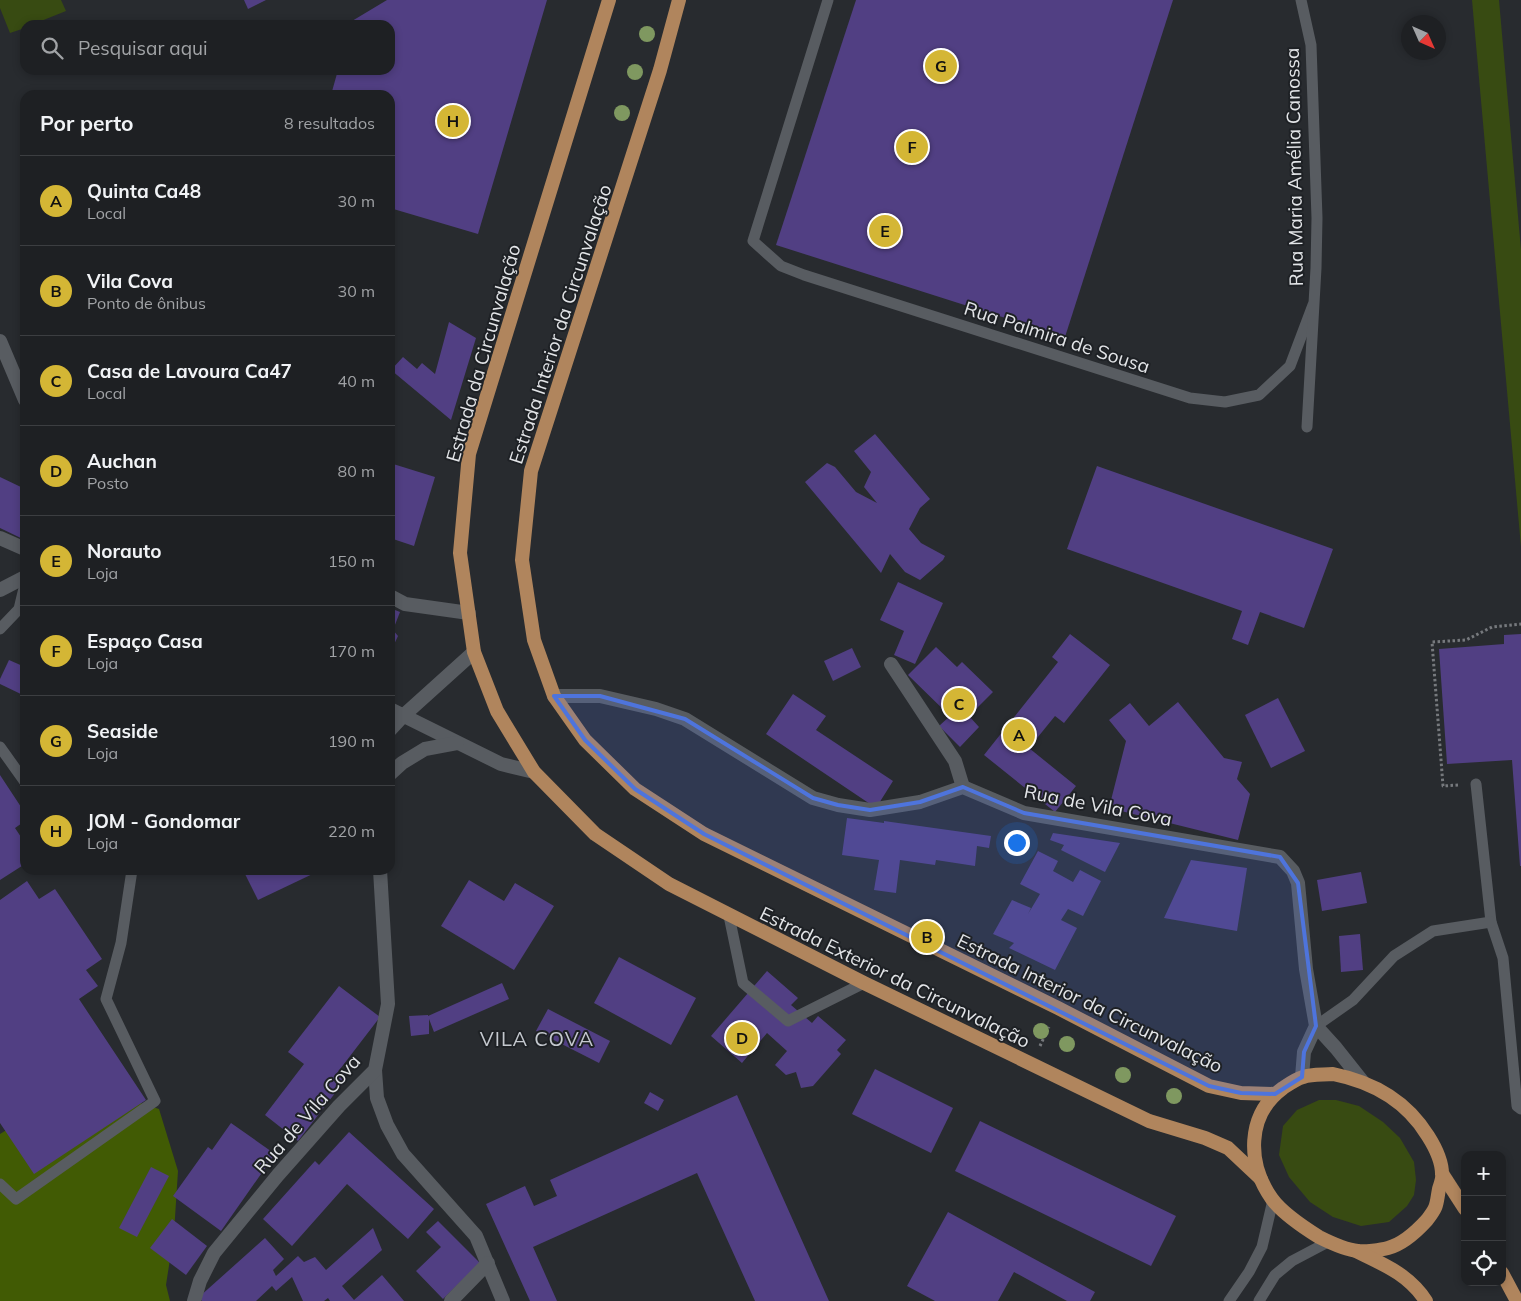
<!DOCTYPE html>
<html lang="pt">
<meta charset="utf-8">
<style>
body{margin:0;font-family:Mulish,sans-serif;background:#2b2d30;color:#f1f3f6}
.controls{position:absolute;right:15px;bottom:15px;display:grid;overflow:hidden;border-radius:10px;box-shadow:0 2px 8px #0003}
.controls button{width:45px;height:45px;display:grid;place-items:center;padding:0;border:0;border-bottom:1px solid #3c3e41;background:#1e2023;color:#f1f3f6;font:25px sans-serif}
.compass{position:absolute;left:1401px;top:15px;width:45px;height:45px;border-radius:50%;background:#1e2023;box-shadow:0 2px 8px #0003;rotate:135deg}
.you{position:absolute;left:1016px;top:842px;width:18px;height:18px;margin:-12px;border:4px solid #fff;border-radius:50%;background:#1a73e8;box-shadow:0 0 0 8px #1a73e833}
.badge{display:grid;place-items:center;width:32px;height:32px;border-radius:50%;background:#d4b635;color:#111;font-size:16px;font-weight:700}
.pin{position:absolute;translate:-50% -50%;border:2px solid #fff;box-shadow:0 1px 5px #0006}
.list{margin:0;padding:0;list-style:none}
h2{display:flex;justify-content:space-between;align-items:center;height:65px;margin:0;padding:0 20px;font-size:21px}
h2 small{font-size:16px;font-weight:400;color:#a1a3a6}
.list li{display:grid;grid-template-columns:32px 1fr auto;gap:15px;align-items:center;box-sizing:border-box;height:90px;padding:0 20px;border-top:1px solid #3c3e41}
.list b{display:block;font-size:19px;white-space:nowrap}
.list p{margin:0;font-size:16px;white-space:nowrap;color:#a1a3a6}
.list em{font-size:16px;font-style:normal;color:#a1a3a6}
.icon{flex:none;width:28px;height:28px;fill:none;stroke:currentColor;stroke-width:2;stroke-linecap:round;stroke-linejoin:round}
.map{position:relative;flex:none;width:1521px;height:1301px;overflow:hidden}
.search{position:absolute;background:#1e2023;box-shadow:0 2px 8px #0003;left:20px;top:20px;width:375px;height:55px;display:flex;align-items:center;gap:12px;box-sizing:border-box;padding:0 18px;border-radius:15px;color:#a1a3a6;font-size:19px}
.panel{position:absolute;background:#1e2023;box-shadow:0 2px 8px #0003;left:20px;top:90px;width:375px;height:785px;border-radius:15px}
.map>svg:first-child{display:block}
.green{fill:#384b12}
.forest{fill:#415b04}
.building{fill:#513f83}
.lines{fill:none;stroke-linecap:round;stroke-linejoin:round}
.path{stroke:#76797d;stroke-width:3;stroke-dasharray:2.5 2.5;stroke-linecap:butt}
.service{stroke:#585c61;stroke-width:11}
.minor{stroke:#585c61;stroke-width:14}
.primary{stroke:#b0855d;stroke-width:14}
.tree{fill:#7f9860}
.marked{fill:#4e74dc;fill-opacity:0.2;stroke:#4e74dc;stroke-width:4;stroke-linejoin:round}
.labels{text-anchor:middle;stroke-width:4;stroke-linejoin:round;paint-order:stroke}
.street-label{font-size:19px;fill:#e3e5e8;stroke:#1e2125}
.neighbourhood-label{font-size:20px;letter-spacing:1px;fill:#c4c8ce;stroke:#1e2125}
</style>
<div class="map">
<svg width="1521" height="1301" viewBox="0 0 1521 1301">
<rect width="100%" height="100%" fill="#282b2f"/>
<g class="green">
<polygon points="0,0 61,0 66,11 31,25 25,25 25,28 10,33 0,8"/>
<polygon points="1472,0 1499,0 1521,250 1521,547"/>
<polygon points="1319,1100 1336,1100 1359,1106 1383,1122 1400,1138 1414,1162 1416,1180 1414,1195 1407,1206 1389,1222 1361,1226 1333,1217 1310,1202 1289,1177 1279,1155 1283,1126 1297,1110"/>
</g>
<polygon class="forest" points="81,1084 159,1109 178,1171 174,1233 166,1285 170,1301 0,1301 0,1134"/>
<g class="building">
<polygon points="244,0 266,0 248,9"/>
<polygon points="387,0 547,0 478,234 390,208 390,95 331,95 338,70 390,70 390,25 351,25 352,21"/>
<polygon points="856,0 1173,0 1065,337 776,245"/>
<polygon points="449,322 476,338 451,420 391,370 403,357 417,369 422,363 435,374"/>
<polygon points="875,434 930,499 920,508 909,529 921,543 945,556 943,560 920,580 905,572 890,554 881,573 805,482 827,463 835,467 856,492 877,503 864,487 871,472 854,451"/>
<polygon points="390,463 435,477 414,546 390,538"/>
<polygon points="1097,466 1333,549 1304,628 1260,612 1248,645 1232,639 1242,611 1067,549"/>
<polygon points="0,477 23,488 25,484 25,540 0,528"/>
<polygon points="898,582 943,603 915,664 894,655 904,631 880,620"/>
<polygon points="390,608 400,612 393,630 398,636 390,653"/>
<polygon points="1070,634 1110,665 1064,723 1055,716 1029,748 1076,786 1055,812 984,755 1058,662 1052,657"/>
<polygon points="1521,634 1521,866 1520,866 1512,760 1447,764 1439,649 1504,644 1504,635"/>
<polygon points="936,647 957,667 962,662 993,692 969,716 979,727 960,747 939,726 950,716 908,675"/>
<polygon points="852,648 861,667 833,681 824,661"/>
<polygon points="9,660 25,667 25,696 0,684 0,679"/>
<polygon points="793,694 826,716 816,730 893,781 876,808 766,734"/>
<polygon points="1278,698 1305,751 1271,768 1245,715"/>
<polygon points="1178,702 1224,758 1242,762 1237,779 1250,794 1238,840 1109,808 1126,741 1109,720 1130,703 1149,726"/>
<polygon points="0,775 25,813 25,821 15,828 25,843 25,864 0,880"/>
<polygon points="847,818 884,823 884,821 991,836 989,848 977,846 975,866 936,860 935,865 900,860 896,893 874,890 879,860 842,855"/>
<polygon points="1053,833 1120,843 1105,872 1061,850 1064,845 1050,840"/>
<polygon points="1038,851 1058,861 1053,871 1073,882 1080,870 1101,881 1083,916 1068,909 1061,920 1077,928 1055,970 1009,948 1014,943 993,934 1012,900 1031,908 1028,914 1040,894 1020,884"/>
<polygon points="1191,860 1247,868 1237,931 1164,918"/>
<polygon points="243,870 321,870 258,900"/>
<polygon points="1361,872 1367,903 1322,911 1317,880"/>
<polygon points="469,880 504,901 515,883 554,906 514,970 441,926"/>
<polygon points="27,881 39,899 55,889 102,959 86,970 98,986 79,999 146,1100 34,1174 0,1123 0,900"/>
<polygon points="1360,934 1363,970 1341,972 1339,936"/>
<polygon points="619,957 696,998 671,1045 594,1003"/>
<polygon points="767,971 798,998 791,1005 812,1023 818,1016 846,1040 837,1050 841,1054 813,1086 801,1088 796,1072 786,1075 775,1065 787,1051 767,1033 742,1063 711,1036"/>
<polygon points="502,983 509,999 434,1032 429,1019 429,1034 411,1036 409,1016 428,1015 428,1016"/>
<polygon points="339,986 380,1017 337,1073 346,1079 298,1141 265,1115 304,1064 288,1052"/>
<polygon points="548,1009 610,1041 599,1063 536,1031"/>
<polygon points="875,1069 953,1108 931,1153 852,1114"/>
<polygon points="650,1092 664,1100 658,1111 644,1103"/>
<polygon points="737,1095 829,1301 755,1301 697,1173 533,1247 557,1301 530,1301 486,1204 525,1186 534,1206 557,1196 550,1180"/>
<polygon points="980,1121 1176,1216 1151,1266 955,1171"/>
<polygon points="231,1123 275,1154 221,1231 173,1196 208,1147 212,1150"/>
<polygon points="349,1132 434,1209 408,1239 347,1184 292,1246 263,1219 315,1161 319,1165"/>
<polygon points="151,1167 169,1176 137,1237 119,1228"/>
<polygon points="948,1212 1095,1292 1090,1301 1067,1301 1014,1272 998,1301 935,1301 907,1286"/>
<polygon points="172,1219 207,1246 186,1275 150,1248"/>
<polygon points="438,1221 480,1263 443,1299 416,1271 441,1247 426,1232"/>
<polygon points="373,1228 382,1250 342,1286 354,1300 382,1275 404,1301 330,1301 328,1298 324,1301 303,1301 292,1277 276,1291 272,1286 256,1301 202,1301 199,1297 265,1238 284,1259 273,1270 276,1276 298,1256 304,1262 315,1257 326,1270"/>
</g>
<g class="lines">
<g class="path">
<polyline points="1458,785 1443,786 1432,642 1466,640 1492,627 1521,624"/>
<polyline points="1040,1046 1049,1027"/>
</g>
<g class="service">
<polyline points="828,0 753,241 781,266 804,275 1190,398 1225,402 1259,395 1290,366 1313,305"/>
<polyline points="1301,0 1311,45 1317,218 1316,268 1307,427"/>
<polyline points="0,629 19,609 25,584"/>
<polyline points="0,747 25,782"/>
<polyline points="1476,784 1491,922 1503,958 1517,1106 1521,1109"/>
<polyline points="729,916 743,983 788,1021 864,983"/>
<polyline points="1316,1026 1353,1000 1394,956 1433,931 1491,922"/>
<polyline points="0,1184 16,1199 155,1101 106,999 121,943 132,870"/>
<polyline points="1229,1301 1249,1272 1262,1247 1273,1200"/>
<polyline points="1259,1301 1275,1275 1292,1261 1328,1242"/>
</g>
<g class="minor">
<polyline points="0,341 25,400"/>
<polyline points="0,538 25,549"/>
<polyline points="0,590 25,577"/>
<polyline points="390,596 405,604 469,613"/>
<polyline points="891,664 955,761 963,787"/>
<polyline points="554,696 600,696 656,709 685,719 813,798 838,805 870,810 920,802 963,787 1024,813 1280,857 1293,871 1298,883 1306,969 1316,1026 1304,1052 1302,1077"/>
<polyline points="390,709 501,764 534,772"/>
<polyline points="390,730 403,716 474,652"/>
<polyline points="390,774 402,763 425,749 457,743"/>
<polyline points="1316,1026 1336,1048 1363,1082"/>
<polyline points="375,1070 377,1098 387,1125 403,1154 476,1236 503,1301"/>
<polyline points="194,1301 200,1281 214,1253 278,1175 339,1106 375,1070 388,1004 380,870"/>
<polyline points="451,1301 488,1263"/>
</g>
<g class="primary">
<polyline points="609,0 469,454 460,553 474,652 497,711 534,772 595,834 669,884 864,983 1149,1121 1205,1138 1228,1148 1261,1179"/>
<polyline points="679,0 660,70 531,471 522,560 534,640 554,696 585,740 635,789 704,834 1058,1008 1209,1086 1241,1093 1275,1094"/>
<path d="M1333,1074c40,8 73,26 95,62 7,11 14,25 14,38 1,5 -2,11 -3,15 -3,16 -1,17 -12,31 -10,11 -24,24 -39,28 -7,2 -24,4 -30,3 -12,-1 -29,-9 -39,-14 -16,-10 -36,-23 -47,-38 -25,-35 -26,-84 11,-111 6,-4 13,-9 20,-11 9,-3 20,-2 30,-3z"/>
<polyline points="1443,1175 1465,1209"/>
<path d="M1358,1252c27,13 51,23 68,49"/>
<polyline points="1502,1273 1517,1301"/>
</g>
</g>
<g class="tree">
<circle cx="647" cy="34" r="8"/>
<circle cx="635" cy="72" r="8"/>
<circle cx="622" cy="113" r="8"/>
<circle cx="1041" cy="1031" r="8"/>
<circle cx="1067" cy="1044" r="8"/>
<circle cx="1123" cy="1075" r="8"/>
<circle cx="1174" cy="1096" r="8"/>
</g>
<path class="marked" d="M554,696h46l85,23 128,79 25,7 32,5 50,-8 43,-15 61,26 256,44 18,26 18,143 -12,26 -2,25 -27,17 -34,-1 -32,-7 -505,-252 -69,-45 -50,-49z"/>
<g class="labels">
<g class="street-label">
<text transform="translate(1294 167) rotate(-91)" y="7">Rua Maria Amélia Canossa</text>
<text transform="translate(560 324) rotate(-72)" y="7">Estrada Interior da Circunvalação</text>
<text transform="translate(1057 337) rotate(18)" y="7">Rua Palmira de Sousa</text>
<text transform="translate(483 353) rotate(-74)" y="7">Estrada da Circunvalação</text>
<text transform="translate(1098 805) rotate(11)" y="7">Rua de Vila Cova</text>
<text transform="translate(895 977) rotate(26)" y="7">Estrada Exterior da Circunvalação</text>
<text transform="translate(1090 1003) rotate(26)" y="7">Estrada Interior da Circunvalação</text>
<text transform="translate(307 1114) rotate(-49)" y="7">Rua de Vila Cova</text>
</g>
<g class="neighbourhood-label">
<text x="537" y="1046">VILA COVA</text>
</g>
</g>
</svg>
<div class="controls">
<button>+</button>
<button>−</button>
<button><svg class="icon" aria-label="locate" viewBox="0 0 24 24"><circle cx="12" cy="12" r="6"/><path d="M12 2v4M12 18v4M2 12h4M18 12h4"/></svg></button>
</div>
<svg class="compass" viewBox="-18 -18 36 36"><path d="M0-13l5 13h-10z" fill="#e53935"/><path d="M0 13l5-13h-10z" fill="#a1a3a6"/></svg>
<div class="you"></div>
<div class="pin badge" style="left:1019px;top:735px">A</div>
<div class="pin badge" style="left:927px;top:937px">B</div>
<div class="pin badge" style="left:959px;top:704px">C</div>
<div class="pin badge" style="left:742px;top:1038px">D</div>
<div class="pin badge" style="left:885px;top:231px">E</div>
<div class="pin badge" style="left:912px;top:147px">F</div>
<div class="pin badge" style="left:941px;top:66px">G</div>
<div class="pin badge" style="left:453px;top:121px">H</div>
<div class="search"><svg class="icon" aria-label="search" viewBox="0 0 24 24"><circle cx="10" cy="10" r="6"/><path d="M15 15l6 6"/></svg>Pesquisar aqui</div>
<section class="panel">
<h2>Por perto<small>8 resultados</small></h2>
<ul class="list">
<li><span class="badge">A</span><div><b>Quinta Ca48</b><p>Local</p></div><em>30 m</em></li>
<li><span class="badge">B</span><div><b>Vila Cova</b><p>Ponto de ônibus</p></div><em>30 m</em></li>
<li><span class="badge">C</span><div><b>Casa de Lavoura Ca47</b><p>Local</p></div><em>40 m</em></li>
<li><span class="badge">D</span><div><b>Auchan</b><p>Posto</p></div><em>80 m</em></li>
<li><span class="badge">E</span><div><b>Norauto</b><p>Loja</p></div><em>150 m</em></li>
<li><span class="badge">F</span><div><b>Espaço Casa</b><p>Loja</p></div><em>170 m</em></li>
<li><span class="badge">G</span><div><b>Seaside</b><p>Loja</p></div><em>190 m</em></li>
<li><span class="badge">H</span><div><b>JOM - Gondomar</b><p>Loja</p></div><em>220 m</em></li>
</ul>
</section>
</div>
